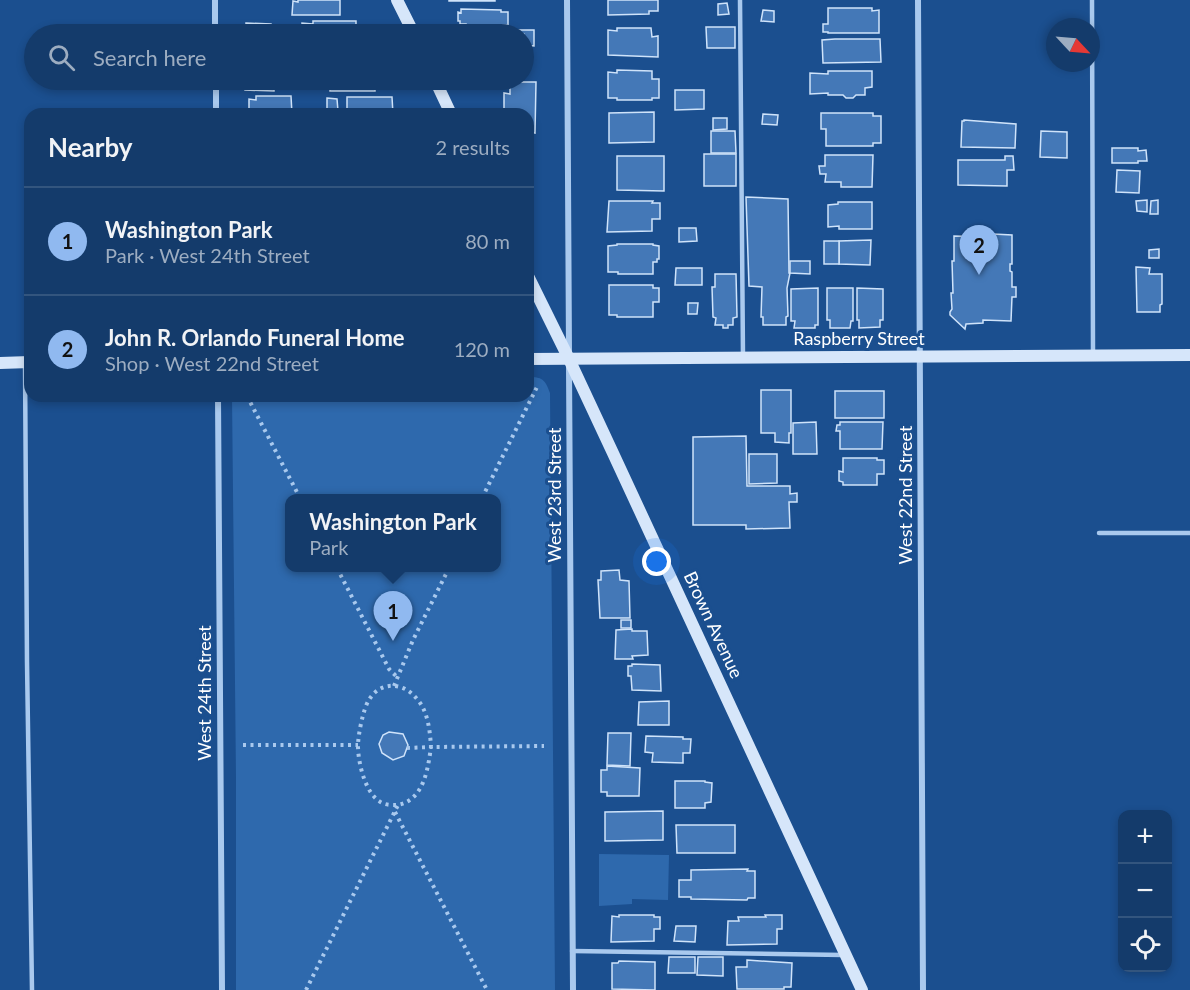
<!DOCTYPE html>
<meta charset="utf-8">
<style>
body{margin:0;font-family:Lato,sans-serif;background:#214673;color:#f1f3f6}
.controls{position:absolute;right:18px;bottom:18px;display:grid;overflow:hidden;border-radius:12px;box-shadow:0 3px 9px #0003}
.controls button{width:54px;height:54px;display:grid;place-items:center;padding:0;border:0;border-bottom:2px solid #33557e;background:#143b6b;color:#f1f3f6;font:30px sans-serif}
.compass{position:absolute;left:1046px;top:18px;width:54px;height:54px;border-radius:50%;background:#143b6b;box-shadow:0 3px 9px #0003;rotate:116deg}
.you{position:absolute;left:657px;top:562px;width:21px;height:21px;margin:-15px;border:4px solid #fff;border-radius:50%;background:#1a73e8;box-shadow:0 0 0 9px #1a73e833}
.badge{display:grid;place-items:center;width:39px;height:39px;border-radius:50%;background:#90b9f0;color:#111;font-size:20px;font-weight:700}
.pin{position:absolute;translate:-50% -50px;filter:drop-shadow(0 2px 3px #0008)}
.pin::after{content:'';position:absolute;top:32px;width:21px;height:18px;background:inherit;clip-path:polygon(0 0,100% 0,50% 100%)}
.popup{position:absolute;left:285px;top:494px;width:216px;height:78px;box-sizing:border-box;display:grid;place-content:center;border-radius:12px;background:#143b6b;filter:drop-shadow(0 2px 4px #0005);font-size:20px;white-space:nowrap;color:#9dadc1}
.popup b{font-size:22px;color:#f1f3f6}
.popup::after{content:'';position:absolute;left:50%;top:100%;margin-left:-12px;border:12px solid transparent;border-top-color:#143b6b}
.list{margin:0;padding:0;list-style:none}
h2{display:flex;justify-content:space-between;align-items:center;height:78px;margin:0;padding:0 24px;font-size:26px}
h2 small{font-size:20px;font-weight:400;color:#9dadc1}
.list li{display:grid;grid-template-columns:39px 1fr auto;gap:18px;align-items:center;box-sizing:border-box;height:108px;padding:0 24px;border-top:2px solid #33557e}
.list b{display:block;font-size:22px;white-space:nowrap}
.list p{margin:0;font-size:20px;white-space:nowrap;color:#9dadc1}
.list em{font-size:20px;font-style:normal;color:#9dadc1}
.icon{flex:none;width:33px;height:33px;fill:none;stroke:currentColor;stroke-width:2;stroke-linecap:round;stroke-linejoin:round}
.map{position:relative;flex:none;width:1190px;height:990px;overflow:hidden}
.search{position:absolute;background:#143b6b;box-shadow:0 3px 9px #0003;left:24px;top:24px;width:510px;height:66px;display:flex;align-items:center;gap:15px;box-sizing:border-box;padding:0 21px;border-radius:33px;color:#9dadc1;font-size:22px}
.panel{position:absolute;background:#143b6b;box-shadow:0 3px 9px #0003;left:24px;top:108px;width:510px;height:294px;border-radius:18px}
.map>svg:first-child{display:block}
.green{fill:#2e69ad;fill-rule:evenodd}
.building{fill:#4478b7;stroke:#cfe3fa;stroke-width:1.5}
.lines{fill:none;stroke-linecap:round;stroke-linejoin:round}
.path{stroke:#a9c9ee;stroke-width:4;stroke-dasharray:3 4.5;stroke-linecap:butt}
.lane{stroke:#a9c9ee;stroke-width:4.5}
.street{stroke:#a9c9ee;stroke-width:6}
.secondary{stroke:#d6e6fa;stroke-width:12}
.labels{text-anchor:middle;stroke-width:6;stroke-linejoin:round;paint-order:stroke}
.street-label{font-size:18px;fill:#fff;stroke:#1b4f8f}
</style>
<div class="map">
<svg width="1190" height="990" viewBox="0 0 1190 990">
<rect width="100%" height="100%" fill="#1b4f8f"/>
<g class="green">
<path d="M528,377c14,0 17,2 22,16l5,597h-319v-212l-4,-382h296zM290,498h206v70h-206z"/>
<polygon points="599,854 669,855 668,900 632,899 632,904 599,906"/>
</g>
<g class="building">
<polygon points="298,0 340,0 340,15 292,15 293,1 298,2"/>
<rect x="449" y="0" width="46" height="1"/>
<polygon points="608,0 658,0 658,11 649,11 649,14 608,15"/>
<polygon points="727,3 729,14 718,15 718,4"/>
<polygon points="828,8 872,8 872,11 879,10 879,33 828,33 828,32 823,32 823,24 828,24"/>
<polygon points="461,9 501,10 501,12 508,12 508,25 501,25 501,34 465,34 466,24 460,24 460,21 458,21 458,12 461,13"/>
<polygon points="763,10 774,11 774,22 761,21"/>
<polygon points="313,21 356,21 356,34 302,34 302,23 313,24"/>
<polygon points="246,23 271,24 271,34 246,34"/>
<polygon points="706,27 735,27 735,48 707,48"/>
<polygon points="617,28 651,28 652,37 658,36 658,57 608,55 608,30 617,31"/>
<polygon points="513,30 534,30 534,46 524,45 524,34 513,34"/>
<polygon points="835,39 880,39 881,62 823,63 822,40"/>
<polygon points="524,49 525,52 529,52 529,57 525,57 525,64 524,64"/>
<polygon points="617,70 652,71 652,79 659,79 659,98 652,98 652,100 617,100 617,98 608,98 608,72 617,73"/>
<polygon points="828,71 872,71 872,87 865,88 865,95 856,95 853,98 846,98 843,95 828,95 828,93 810,94 810,73 828,74"/>
<polygon points="245,80 274,80 274,91 245,90"/>
<polygon points="327,80 375,80 375,91 330,91 330,89 326,88"/>
<polygon points="510,82 536,82 535,133 530,132 530,140 528,140 528,114 504,114 504,93 510,94"/>
<polygon points="675,90 704,90 704,109 675,110"/>
<polygon points="256,96 291,96 292,114 249,114 249,99 256,100"/>
<polygon points="347,97 392,97 393,114 343,114 343,112 347,112"/>
<polygon points="327,98 337,99 338,111 327,111"/>
<polygon points="654,112 654,142 609,143 609,113"/>
<polygon points="821,113 873,113 873,116 881,116 881,143 873,143 873,146 826,146 826,129 821,129"/>
<polygon points="763,114 778,115 777,125 762,124"/>
<polygon points="713,118 727,118 727,129 713,130"/>
<polygon points="964,120 1016,124 1015,148 961,147 962,121 964,121"/>
<polygon points="711,131 735,131 736,153 711,153"/>
<polygon points="1041,131 1067,132 1067,158 1040,157"/>
<polygon points="1112,148 1138,148 1138,151 1146,150 1147,161 1138,161 1138,163 1112,163"/>
<rect x="704" y="154" width="32" height="32"/>
<polygon points="825,155 873,155 872,187 841,187 841,182 825,182 826,174 820,174 819,166 825,166"/>
<polygon points="617,156 664,156 664,191 617,190"/>
<polygon points="1005,156 1013,156 1014,170 1007,170 1007,186 958,185 958,160 1005,160"/>
<polygon points="1117,170 1140,171 1139,193 1116,192"/>
<polygon points="746,197 788,199 789,273 790,273 787,288 788,316 786,317 786,325 763,325 763,317 761,317 762,287 749,286"/>
<polygon points="1147,200 1147,212 1137,211 1136,201"/>
<polygon points="1158,200 1158,214 1150,214 1151,201"/>
<polygon points="609,201 653,201 652,203 660,203 660,219 652,219 652,231 607,232"/>
<polygon points="838,202 872,202 872,229 839,229 839,226 828,227 828,205 838,204"/>
<polygon points="679,228 696,228 697,241 679,242"/>
<polygon points="993,234 1012,235 1012,264 1010,264 1010,271 1012,272 1012,287 1016,287 1016,297 1012,297 1011,321 983,320 983,323 966,324 965,329 950,315 950,312 952,309 951,293 953,293 952,261 954,261 954,236 992,237"/>
<polygon points="871,240 870,265 839,264 839,241"/>
<rect x="824" y="241" width="15" height="23"/>
<polygon points="617,244 653,244 653,245 659,246 659,259 657,259 657,262 653,262 653,274 618,274 618,272 608,272 608,246 617,245"/>
<polygon points="1159,249 1159,258 1149,258 1149,250"/>
<polygon points="790,261 810,261 810,274 790,273"/>
<polygon points="1136,267 1150,268 1149,274 1162,274 1162,304 1160,305 1160,312 1137,312"/>
<polygon points="676,268 702,268 702,285 675,285"/>
<polygon points="715,274 736,274 737,317 733,318 733,325 728,325 728,328 723,328 723,325 715,325 716,318 713,317 712,287 715,287"/>
<polygon points="609,285 653,285 653,288 659,288 659,302 653,302 653,317 617,317 617,315 609,315"/>
<polygon points="818,288 818,325 815,325 815,328 794,328 795,321 791,321 791,289"/>
<polygon points="827,288 853,288 853,321 851,321 850,328 830,328 830,320 827,320"/>
<polygon points="857,288 883,289 883,320 880,320 880,327 859,328 859,320 857,320"/>
<polygon points="688,303 698,303 697,314 688,314"/>
<polygon points="761,390 791,390 791,433 789,433 789,443 775,442 775,433 761,433"/>
<rect x="835" y="391" width="49" height="27"/>
<polygon points="816,422 817,454 793,454 793,423"/>
<polygon points="840,422 883,422 882,449 840,449 840,431 836,431 837,425 840,425"/>
<polygon points="746,436 747,486 790,486 790,494 797,493 797,502 789,502 790,528 746,529 746,525 693,525 693,437"/>
<polygon points="749,454 777,454 777,483 749,484"/>
<polygon points="843,458 877,458 877,460 884,460 884,474 877,474 877,485 843,485 843,482 839,481 839,471 843,472"/>
<polygon points="619,570 620,580 629,581 630,618 600,618 598,580 601,580 601,571"/>
<rect x="621" y="620" width="10" height="8"/>
<polygon points="632,629 632,631 647,631 648,655 632,656 633,659 615,659 616,630"/>
<polygon points="632,664 660,665 661,691 632,690 631,676 628,676 628,666 632,666"/>
<polygon points="669,701 669,725 638,725 639,702"/>
<polygon points="389,732 403,734 408,745 404,756 393,760 382,753 379,744 383,735"/>
<polygon points="608,733 631,733 630,766 607,765"/>
<polygon points="646,736 683,737 683,739 691,739 690,753 683,753 683,763 652,762 653,753 645,752"/>
<polygon points="607,766 640,768 639,796 607,796 607,792 601,792 601,770 607,770"/>
<polygon points="675,781 705,781 705,782 712,783 711,802 705,803 705,808 675,808"/>
<polygon points="663,811 663,840 605,841 605,812"/>
<polygon points="676,825 735,825 735,853 677,853"/>
<polygon points="748,869 747,871 755,871 755,898 748,898 747,900 691,899 691,897 679,897 679,880 691,880 691,870"/>
<polygon points="619,915 654,915 654,917 660,917 660,929 654,929 654,941 611,942 612,916 619,917"/>
<polygon points="765,915 782,915 782,929 777,929 777,944 727,945 728,921 739,921 738,917 766,917"/>
<polygon points="676,926 696,926 695,942 674,941"/>
<polygon points="669,957 695,957 695,973 668,973"/>
<polygon points="698,957 723,957 723,976 697,975"/>
<polygon points="747,960 792,963 791,987 784,987 784,989 737,989 736,967 747,967"/>
<polygon points="619,961 655,962 655,990 612,989 612,963 618,963"/>
</g>
<g class="lines">
<g class="path">
<polyline points="247,396 300,498"/>
<polyline points="482,498 537,387"/>
<polyline points="337,568 389,669 397,677"/>
<polyline points="394,686 413,640 449,568"/>
<polyline points="243,745 358,745"/>
<path d="M407,748l24,-1c-3,21 -7,55 -35,58 -5,0 -12,0 -17,-4 -14,-9 -21,-39 -21,-55 0,-10 4,-30 8,-40 9,-24 35,-27 51,-7 11,12 13,32 14,48l113,-1"/>
<polyline points="395,812 487,990"/>
<polyline points="306,990 398,805"/>
</g>
<g class="lane">
<polyline points="740,0 743,357"/>
<polyline points="1092,0 1093,354"/>
<polyline points="25,362 27,662 32,990"/>
<polyline points="1099,533 1190,533"/>
<polyline points="572,951 843,955"/>
</g>
<g class="street">
<polyline points="215,0 215,34"/>
<polyline points="567,0 569,353"/>
<polyline points="918,0 923,990"/>
<polyline points="216,80 216,114"/>
<polyline points="569,367 573,990"/>
<polyline points="218,396 222,990"/>
</g>
<g class="secondary">
<polyline points="397,0 414,34"/>
<polyline points="435,80 451,114"/>
<polyline points="528,276 569,359 612,451 862,990"/>
<polyline points="528,359 1190,355"/>
<polyline points="0,363 30,362"/>
</g>
</g>
<g class="labels">
<g class="street-label">
<text x="859" y="345">Raspberry Street</text>
<text transform="translate(555 495) rotate(-90)" y="6">West 23rd Street</text>
<text transform="translate(906 495) rotate(-90)" y="6">West 22nd Street</text>
<text transform="translate(713 625) rotate(65)" y="6">Brown Avenue</text>
<text transform="translate(205 693) rotate(-90)" y="6">West 24th Street</text>
</g>
</g>
</svg>
<div class="controls">
<button>+</button>
<button>−</button>
<button><svg class="icon" aria-label="locate" viewBox="0 0 24 24"><circle cx="12" cy="12" r="6"/><path d="M12 2v4M12 18v4M2 12h4M18 12h4"/></svg></button>
</div>
<svg class="compass" viewBox="-18 -18 36 36"><path d="M0-13l5 13h-10z" fill="#e53935"/><path d="M0 13l5-13h-10z" fill="#9dadc1"/></svg>
<div class="you"></div>
<div class="pin badge" style="left:393px;top:641px">1</div>
<div class="popup"><b>Washington Park</b>Park</div>
<div class="pin badge" style="left:979px;top:275px">2</div>
<div class="search"><svg class="icon" aria-label="search" viewBox="0 0 24 24"><circle cx="10" cy="10" r="6"/><path d="M15 15l6 6"/></svg>Search here</div>
<section class="panel">
<h2>Nearby<small>2 results</small></h2>
<ul class="list">
<li><span class="badge">1</span><div><b>Washington Park</b><p>Park · West 24th Street</p></div><em>80 m</em></li>
<li><span class="badge">2</span><div><b>John R. Orlando Funeral Home</b><p>Shop · West 22nd Street</p></div><em>120 m</em></li>
</ul>
</section>
</div>
